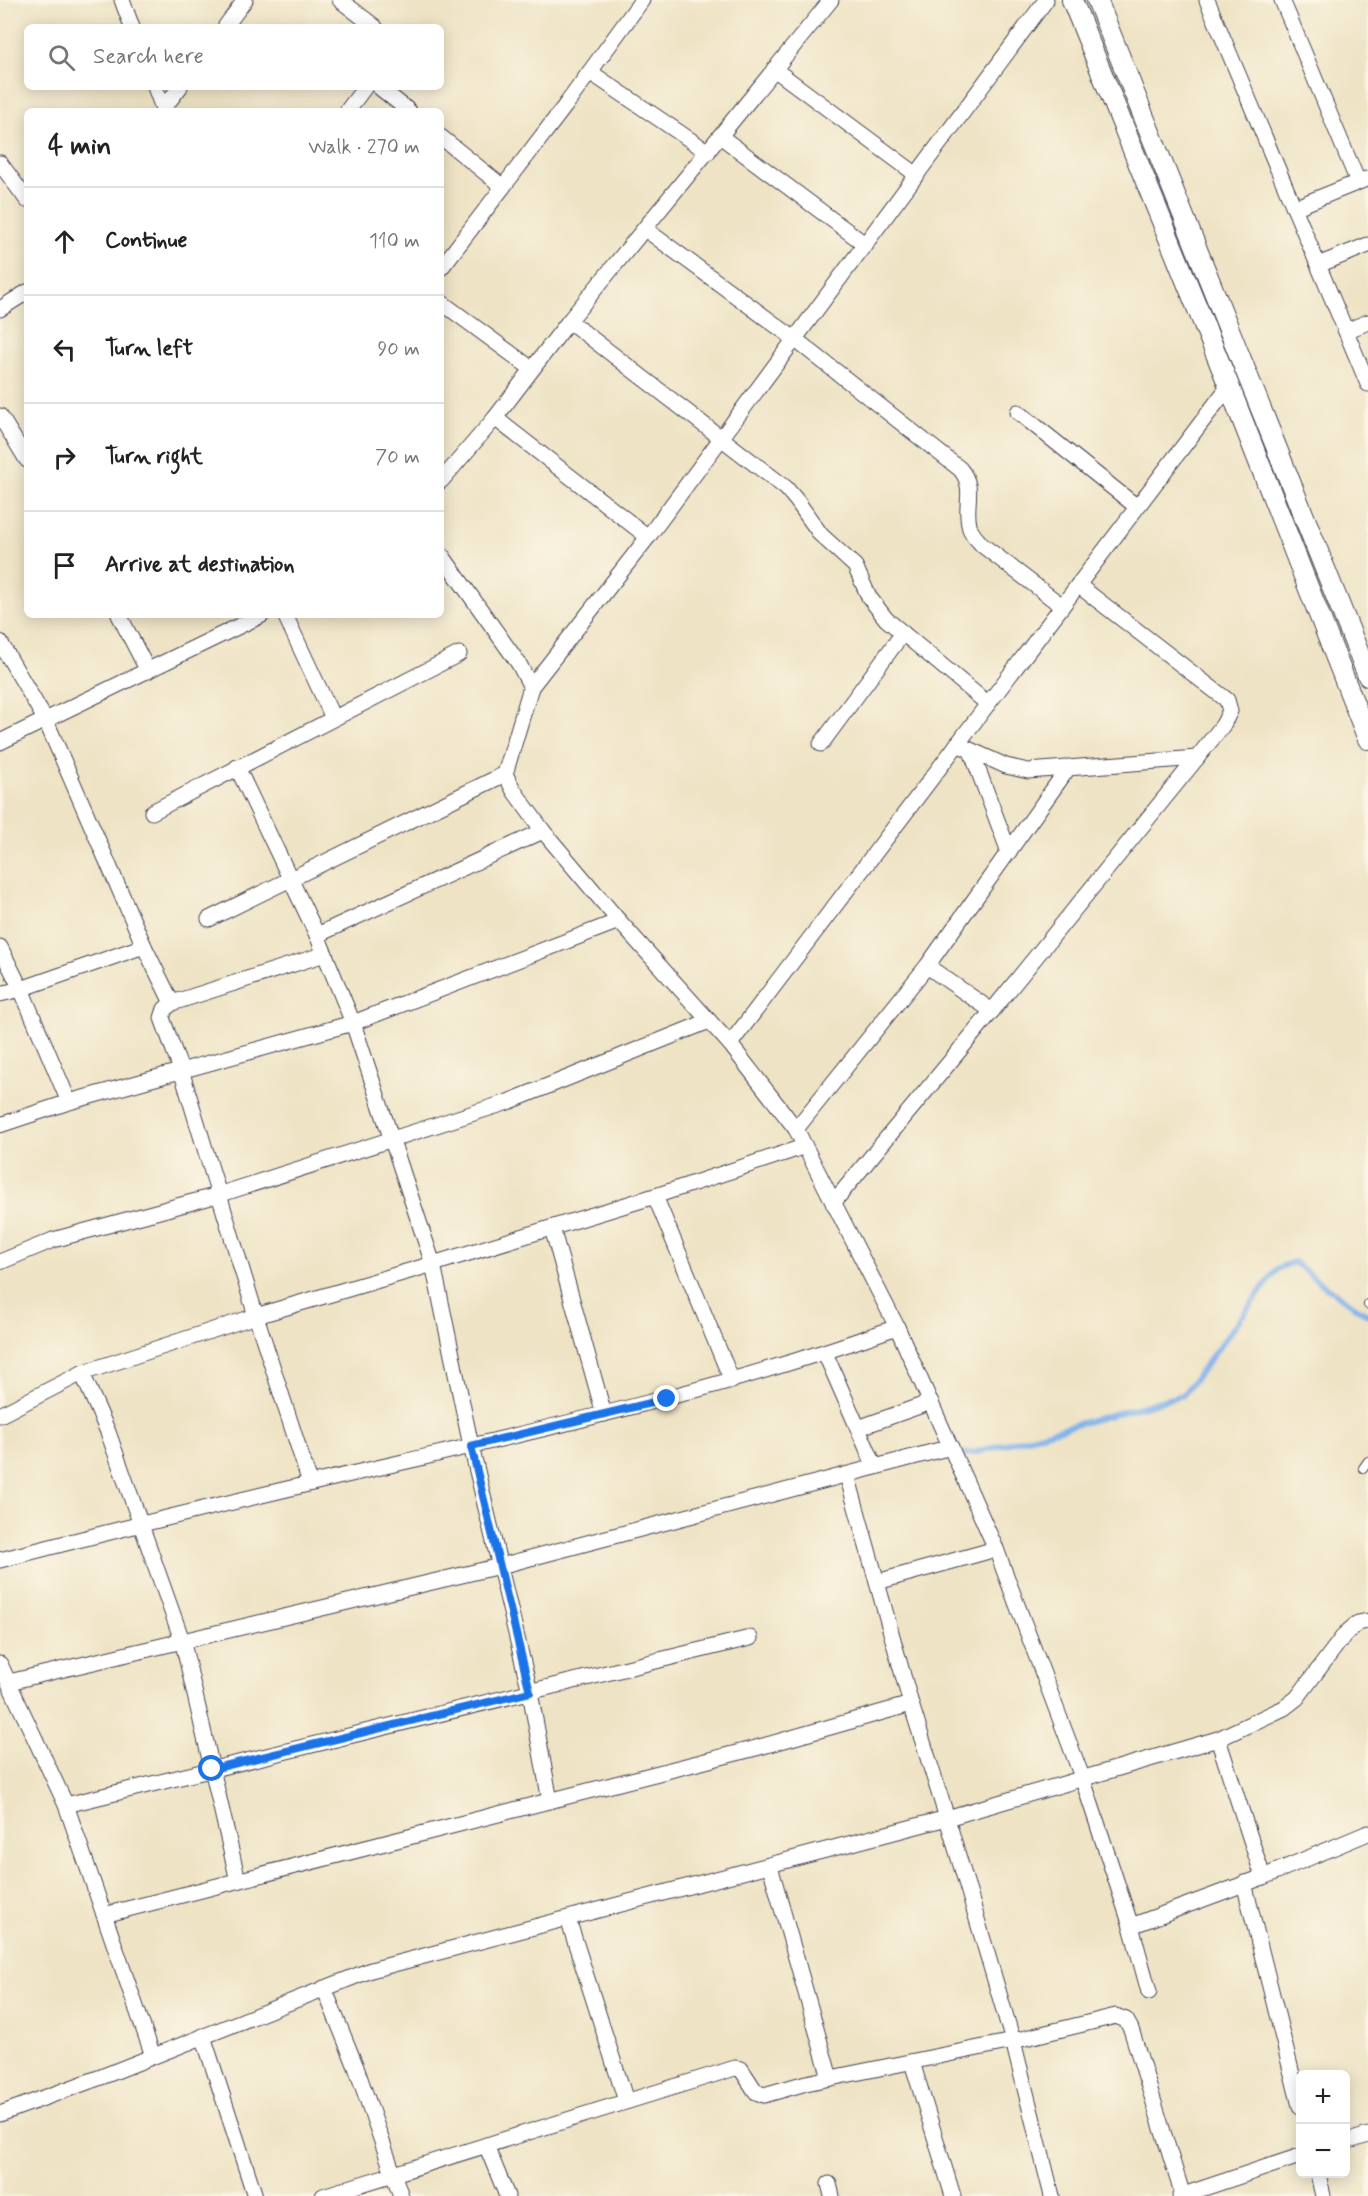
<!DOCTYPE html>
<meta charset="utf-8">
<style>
body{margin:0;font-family:Mynerve,sans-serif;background:#f6f6f6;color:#222}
.controls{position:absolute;right:18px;bottom:18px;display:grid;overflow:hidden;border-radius:9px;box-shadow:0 3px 15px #0003}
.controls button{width:54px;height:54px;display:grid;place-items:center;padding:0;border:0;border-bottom:2px solid #e0e0e0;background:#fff;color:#222;font:30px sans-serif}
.stop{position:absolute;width:18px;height:18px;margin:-14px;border:4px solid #1a73e8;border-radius:50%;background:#fff}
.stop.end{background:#1a73e8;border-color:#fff;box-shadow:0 2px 6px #0008}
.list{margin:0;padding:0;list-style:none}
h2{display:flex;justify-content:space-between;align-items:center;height:78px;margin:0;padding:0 24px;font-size:26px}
h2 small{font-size:20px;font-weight:400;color:#767676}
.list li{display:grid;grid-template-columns:39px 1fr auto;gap:18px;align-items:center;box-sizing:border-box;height:108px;padding:0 24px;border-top:2px solid #e0e0e0}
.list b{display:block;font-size:22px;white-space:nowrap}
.list em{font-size:20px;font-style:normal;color:#767676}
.icon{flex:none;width:33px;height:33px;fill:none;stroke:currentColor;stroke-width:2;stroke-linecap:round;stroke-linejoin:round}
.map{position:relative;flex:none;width:1368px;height:2196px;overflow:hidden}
.search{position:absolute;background:#fff;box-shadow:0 3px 15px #0003;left:24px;top:24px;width:420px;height:66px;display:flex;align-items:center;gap:15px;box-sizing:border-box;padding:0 21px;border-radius:9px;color:#767676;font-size:22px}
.panel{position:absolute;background:#fff;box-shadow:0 3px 15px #0003;left:24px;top:108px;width:420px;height:510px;border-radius:9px}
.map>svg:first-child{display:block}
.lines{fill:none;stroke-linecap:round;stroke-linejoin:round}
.stream{stroke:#80b2ec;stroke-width:6}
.service-casing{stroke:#413f50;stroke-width:10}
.minor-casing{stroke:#413f50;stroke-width:17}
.tertiary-casing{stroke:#413f50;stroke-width:22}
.service{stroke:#fff;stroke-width:8}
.minor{stroke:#fff;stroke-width:15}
.tertiary{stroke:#fff;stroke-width:20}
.route{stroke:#1a73e8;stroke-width:8}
</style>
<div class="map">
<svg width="1368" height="2196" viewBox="0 0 1368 2196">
<rect width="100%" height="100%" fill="#fcf5e5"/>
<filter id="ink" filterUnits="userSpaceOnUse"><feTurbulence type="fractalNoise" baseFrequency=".0167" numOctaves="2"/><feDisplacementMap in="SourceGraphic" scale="12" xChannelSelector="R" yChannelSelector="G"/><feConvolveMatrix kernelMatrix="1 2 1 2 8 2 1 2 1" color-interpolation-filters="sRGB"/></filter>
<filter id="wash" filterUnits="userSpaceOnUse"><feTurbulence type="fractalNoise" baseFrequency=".008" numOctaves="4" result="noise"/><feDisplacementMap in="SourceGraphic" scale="24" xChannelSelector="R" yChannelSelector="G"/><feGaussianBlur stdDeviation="1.35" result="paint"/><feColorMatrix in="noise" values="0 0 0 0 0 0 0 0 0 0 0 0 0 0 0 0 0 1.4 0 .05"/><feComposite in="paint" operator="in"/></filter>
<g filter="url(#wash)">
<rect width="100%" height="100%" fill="#eee3c4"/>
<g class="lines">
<polyline class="stream" points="964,1454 977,1452 1183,1395 1278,1268 1294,1262 1327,1288 1368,1315"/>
</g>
</g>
<g filter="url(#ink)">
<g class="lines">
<g class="service-casing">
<g id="service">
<polyline points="1368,1304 1368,1305"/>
<polyline points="1363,1468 1368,1461"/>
</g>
</g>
<g class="minor-casing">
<g id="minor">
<polyline points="122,0 132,27"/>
<polyline points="340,0 375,27"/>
<polyline points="1207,0 1368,384"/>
<polyline points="1282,0 1358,182"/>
<polyline points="225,27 245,0"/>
<polyline points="774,69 917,175"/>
<polyline points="590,72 708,152"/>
<polyline points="155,87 164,111"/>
<polyline points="379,87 409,111"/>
<polyline points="163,109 180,87"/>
<polyline points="347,111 365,87"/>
<polyline points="720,136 866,245"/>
<polyline points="441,137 503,187"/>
<polyline points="0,163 27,200"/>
<polyline points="1294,208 1366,179"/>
<path d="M645,229l151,111 164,129c16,19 4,35 9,56 1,8 8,14 13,20l80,61"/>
<polyline points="1318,265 1368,245"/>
<polyline points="441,268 565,106 642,0"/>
<polyline points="441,302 532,369"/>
<polyline points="0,309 27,292"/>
<polyline points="569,321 786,488 797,501 821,535 855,566 869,597 886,619 988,704"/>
<polyline points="1346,331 1368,322"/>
<polyline points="1018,412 1137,507"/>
<polyline points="0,416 27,460"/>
<polyline points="495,418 648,537"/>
<polyline points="441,481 495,418 569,321 831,0"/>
<polyline points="441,554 519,664 531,687 505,774 514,791 543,831 619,921 730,1044 796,1129 897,1327 996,1549 1082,1777 1131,1926 1149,1992"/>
<polyline points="119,615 148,671"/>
<polyline points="285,615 333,718"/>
<polyline points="0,642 46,721 144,946 172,1003"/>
<polyline points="531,687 648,537 1046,0"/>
<polyline points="0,742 262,615"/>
<polyline points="821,744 903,633"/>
<polyline points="957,744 1006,766 1028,771 1197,758"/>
<polyline points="971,751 1009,852"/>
<polyline points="237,767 317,935 353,1023 433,1264 471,1446 530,1692 550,1801"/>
<polyline points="152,812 459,654"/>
<polyline points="209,919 505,774"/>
<polyline points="317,935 543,831"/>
<polyline points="0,947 21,989 69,1102"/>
<polyline points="927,966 992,1011"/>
<polyline points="0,994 21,989 144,946"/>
<polyline points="730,1044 1229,386"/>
<polyline points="0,1125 69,1102 353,1023 619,921"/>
<polyline points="796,1129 927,966 1069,767"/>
<polyline points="655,1196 732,1381"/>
<polyline points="833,1203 992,1011 1197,758 1223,725 1230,711 1227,700 1078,585"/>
<polyline points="552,1228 604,1414"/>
<polyline points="0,1262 53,1240 218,1195 508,1102 709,1021"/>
<polyline points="825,1353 875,1467"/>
<polyline points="82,1373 108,1432 183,1643 238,1881"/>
<polyline points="0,1415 82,1373 256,1316 433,1264 655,1196 803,1147"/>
<polyline points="858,1428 931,1402"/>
<polyline points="847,1475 911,1704 947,1818 1013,2041 1052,2196"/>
<polyline points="310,1483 256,1316 181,1070 162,1018 165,1009 172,1003 325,954"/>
<path d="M0,1560c134,-35 268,-67 403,-98 167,-39 333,-77 494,-135"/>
<polyline points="877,1582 996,1549"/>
<polyline points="0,1664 66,1805 153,2056"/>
<polyline points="9,1682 500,1566 951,1447"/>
<polyline points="1218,1739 1263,1877"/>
<polyline points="66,1805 750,1638"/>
<polyline points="770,1866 830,2078"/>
<polyline points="1244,1883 1300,2106"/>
<polyline points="104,1915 756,1748 911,1704"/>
<polyline points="568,1919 626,2101"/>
<polyline points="1131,1926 1263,1877 1368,1833"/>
<polyline points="324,1988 356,2067 401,2196"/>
<polyline points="203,2036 255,2196"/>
<polyline points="912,2062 953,2196"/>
<polyline points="0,2114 101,2077 371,1970 947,1818 1218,1739 1284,1708 1297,1698 1345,1634 1358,1623 1368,1621"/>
<polyline points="1346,2142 1368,2135"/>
<polyline points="486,2145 507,2196"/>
<polyline points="1318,2174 1323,2196"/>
<polyline points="829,2184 832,2196"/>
<polyline points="323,2196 735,2068 741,2069 756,2092 764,2095 806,2083 1013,2041 1116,2016 1126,2020 1131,2029 1183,2196"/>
<polyline points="1180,2196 1300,2156"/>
</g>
</g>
<g class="tertiary-casing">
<g id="tertiary">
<polyline points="1072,0 1229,386 1368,739"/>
<polyline points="1097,0 1368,676"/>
</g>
</g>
<use href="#service" class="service"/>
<use href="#minor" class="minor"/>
<use href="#tertiary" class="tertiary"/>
</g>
</g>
<g class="lines" filter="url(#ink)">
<polyline class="route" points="212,1769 530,1692 471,1446 667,1399"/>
</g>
</svg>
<div class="controls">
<button>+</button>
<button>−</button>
</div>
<div class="stop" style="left:212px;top:1769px"></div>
<div class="stop end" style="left:667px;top:1399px"></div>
<div class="search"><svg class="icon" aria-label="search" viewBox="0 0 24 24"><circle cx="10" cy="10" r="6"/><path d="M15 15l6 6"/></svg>Search here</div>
<section class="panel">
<h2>4 min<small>Walk · 270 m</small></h2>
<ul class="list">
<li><svg class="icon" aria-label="ahead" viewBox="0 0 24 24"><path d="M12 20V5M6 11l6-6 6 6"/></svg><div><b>Continue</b></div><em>110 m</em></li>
<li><svg class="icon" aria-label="left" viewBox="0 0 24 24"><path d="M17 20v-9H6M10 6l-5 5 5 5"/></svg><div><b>Turn left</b></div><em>90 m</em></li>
<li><svg class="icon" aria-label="right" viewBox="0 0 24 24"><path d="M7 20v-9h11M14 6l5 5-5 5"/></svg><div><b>Turn right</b></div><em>70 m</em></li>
<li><svg class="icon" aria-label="arrive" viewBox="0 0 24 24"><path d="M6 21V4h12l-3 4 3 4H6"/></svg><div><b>Arrive at destination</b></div></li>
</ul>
</section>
</div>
